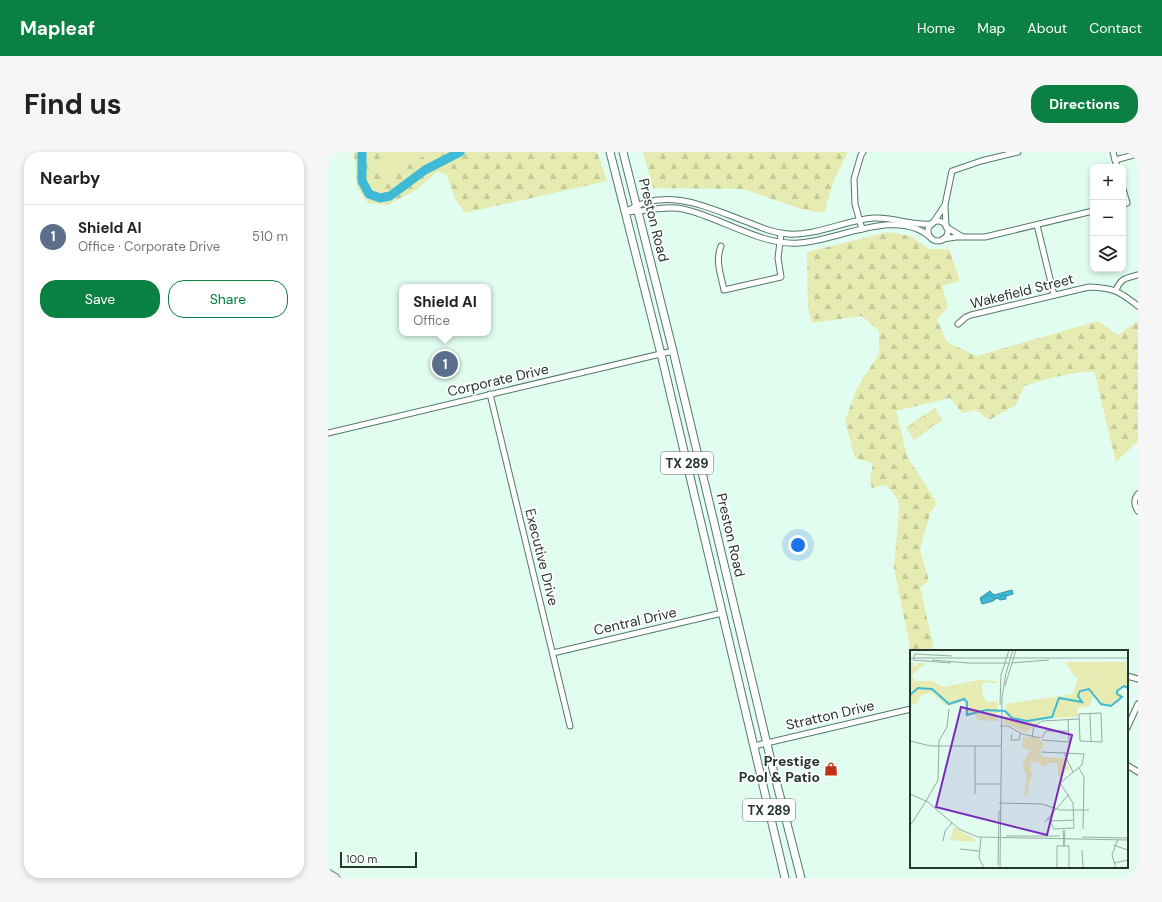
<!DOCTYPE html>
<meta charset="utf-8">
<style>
body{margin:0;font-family:"DM Sans",sans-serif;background:#f6f6f6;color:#222}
.controls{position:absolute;right:12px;top:12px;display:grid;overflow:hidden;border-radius:8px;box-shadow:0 2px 6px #0003}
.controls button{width:36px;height:36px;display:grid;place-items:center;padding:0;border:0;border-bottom:1px solid #e0e0e0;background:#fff;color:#222;font:20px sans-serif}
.scale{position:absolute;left:12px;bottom:10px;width:77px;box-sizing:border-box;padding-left:4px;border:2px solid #27352f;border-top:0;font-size:11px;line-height:14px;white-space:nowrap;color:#27352f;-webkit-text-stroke:3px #fff;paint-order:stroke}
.you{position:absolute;left:470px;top:393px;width:14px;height:14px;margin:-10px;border:3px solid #fff;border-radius:50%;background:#1a73e8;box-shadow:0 0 0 6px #1a73e833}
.badge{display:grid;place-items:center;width:26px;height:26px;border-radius:50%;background:#0b8043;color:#fff;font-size:13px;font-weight:700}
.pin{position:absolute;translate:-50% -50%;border:2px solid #fff;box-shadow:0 1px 4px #0006}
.popup{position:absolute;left:71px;top:132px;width:92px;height:52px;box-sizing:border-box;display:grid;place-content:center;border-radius:8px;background:#fff;filter:drop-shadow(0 1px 3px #0005);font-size:13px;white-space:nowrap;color:#767676}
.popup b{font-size:15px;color:#222}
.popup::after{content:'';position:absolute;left:50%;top:100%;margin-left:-8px;border:8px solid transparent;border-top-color:#fff}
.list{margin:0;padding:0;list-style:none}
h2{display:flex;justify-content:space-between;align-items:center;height:52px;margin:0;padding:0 16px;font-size:17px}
h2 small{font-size:13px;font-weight:400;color:#767676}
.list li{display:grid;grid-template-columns:26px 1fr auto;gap:12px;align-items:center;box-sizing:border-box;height:64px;padding:0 16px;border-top:1px solid #e0e0e0}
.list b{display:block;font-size:15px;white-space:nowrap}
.list p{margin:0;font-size:13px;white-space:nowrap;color:#767676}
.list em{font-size:13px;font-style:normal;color:#767676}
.actions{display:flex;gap:8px;padding:12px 16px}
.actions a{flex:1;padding:9px 0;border:1px solid #0b8043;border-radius:16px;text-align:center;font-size:14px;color:#0b8043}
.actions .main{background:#0b8043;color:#fff}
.icon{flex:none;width:22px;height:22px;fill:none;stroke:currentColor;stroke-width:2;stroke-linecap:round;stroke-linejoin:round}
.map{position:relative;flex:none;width:810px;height:726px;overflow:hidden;border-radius:16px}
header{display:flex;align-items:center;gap:24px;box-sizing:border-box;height:56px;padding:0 20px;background:#0b8043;color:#fff}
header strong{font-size:19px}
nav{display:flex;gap:22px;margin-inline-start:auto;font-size:14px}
.intro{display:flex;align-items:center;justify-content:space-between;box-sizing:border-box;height:96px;padding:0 24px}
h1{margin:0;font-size:28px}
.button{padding:10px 18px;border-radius:16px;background:#0b8043;color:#fff;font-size:14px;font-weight:700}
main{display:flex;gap:24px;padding:0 24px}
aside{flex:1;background:#fff;border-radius:16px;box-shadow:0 2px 6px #0003}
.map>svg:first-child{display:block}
.grass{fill:#e6ebb2}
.forest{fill:url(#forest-firs)}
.park{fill:url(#park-crowns)}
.water{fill:url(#water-waves);stroke:#3792a5}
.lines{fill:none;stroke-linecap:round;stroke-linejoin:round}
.river{stroke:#3ebad7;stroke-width:9}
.minor-casing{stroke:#567768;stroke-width:7}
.major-casing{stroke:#567768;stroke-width:9}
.minor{stroke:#fff;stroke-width:5}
.major{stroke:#fff;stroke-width:7}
.labels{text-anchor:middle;stroke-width:3.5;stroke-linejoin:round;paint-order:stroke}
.shield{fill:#fff;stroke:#68726d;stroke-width:1}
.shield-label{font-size:13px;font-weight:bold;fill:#27352f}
.street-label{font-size:14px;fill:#27352f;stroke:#fff}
.poi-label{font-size:14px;font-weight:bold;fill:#27352f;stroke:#fff;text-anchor:end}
.inset-river{fill:none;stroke:#3ebad7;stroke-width:2}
.inset-road{fill:none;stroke:#96ada2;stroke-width:1}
.view{fill:#7b2cbf;fill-opacity:0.15;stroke:#7b2cbf;stroke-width:2}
.inset-edge{fill:none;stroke:#27352f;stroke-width:2}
</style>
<header>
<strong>Mapleaf</strong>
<nav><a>Home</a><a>Map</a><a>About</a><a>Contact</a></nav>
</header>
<div class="intro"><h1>Find us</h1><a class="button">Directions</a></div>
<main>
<aside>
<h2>Nearby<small></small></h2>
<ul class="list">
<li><span class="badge" style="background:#5c6f8a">1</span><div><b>Shield AI</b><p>Office · Corporate Drive</p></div><em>510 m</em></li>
</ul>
<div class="actions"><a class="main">Save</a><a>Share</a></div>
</aside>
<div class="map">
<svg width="810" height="726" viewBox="0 0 810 726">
<defs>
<pattern id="forest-firs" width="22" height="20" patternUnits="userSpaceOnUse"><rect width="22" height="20" fill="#e6ebb2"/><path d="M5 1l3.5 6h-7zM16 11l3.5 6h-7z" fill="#c5ca99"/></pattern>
<pattern id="park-crowns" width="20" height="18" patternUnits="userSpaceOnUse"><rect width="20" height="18" fill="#e6ebb2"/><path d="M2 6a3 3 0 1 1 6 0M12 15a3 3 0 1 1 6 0" fill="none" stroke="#c5ca99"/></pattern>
<pattern id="water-waves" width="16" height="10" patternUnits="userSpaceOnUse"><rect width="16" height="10" fill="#3ebad7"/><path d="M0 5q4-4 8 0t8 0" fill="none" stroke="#3498af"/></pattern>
</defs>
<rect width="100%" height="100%" fill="#e0fdef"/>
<polygon class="grass" points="55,0 102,0 72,18 63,29 55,25"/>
<g class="forest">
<polygon points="26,0 55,0 55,25 63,29 72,18 102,0 269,0 279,29 137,61 127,47 119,23 110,19 88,38 59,53 40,51 29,35"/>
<polygon points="315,0 520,0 506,28 496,61 473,57 415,37 325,36"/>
<path d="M561,80l22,4 18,13h20l11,32 -18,5 6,21 -11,12 10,23 30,14 121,-35 20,14 20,-14v120l-22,21 -22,-91c-27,2 -44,7 -70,15l-8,19 -27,15 -13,-10 -14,3 -12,-15 -54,13 11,45 30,47 -7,10 -10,37 9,31 -9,6 14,62 -23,3 -17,-84 5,-57 -1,-11 -11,-15 -15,3 -2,-7 3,-18 -18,-5 -10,-37 11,-31 23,-36v-23l-17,-15 -50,7 -4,-17 -1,-54z"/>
</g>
<polygon class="park" points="607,256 614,268 586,288 578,275"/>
<polygon class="water" points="684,438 685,442 678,444 678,447 672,448 669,446 665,449 654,452 652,446 662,439 666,443"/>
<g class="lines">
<polyline class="river" points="34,0 34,29 41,42 52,46 62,44 97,18 132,0"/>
<g class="minor-casing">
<g id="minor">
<polyline points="785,0 789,15"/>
<polyline points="787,8 810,2"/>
<polyline points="795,37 799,51 795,52"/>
<polyline points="617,54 618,74"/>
<path d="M297,60c42,-27 83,-4 125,11 12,5 24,10 38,11 29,2 57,-14 86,-16 20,-1 38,8 58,6"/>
<path d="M298,60c19,0 37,-7 57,-3 37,8 78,37 116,34 38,-2 98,-36 131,-6"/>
<circle cx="610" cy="79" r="10"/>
<polyline points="605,71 617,53 624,19 653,9 690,0"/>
<polyline points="709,73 726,143"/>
<polyline points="618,75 633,84"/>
<polyline points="534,77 527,52 526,27 533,3 535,0"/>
<polyline points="615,87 628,85 657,85 765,59"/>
<path d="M393,94c-6,15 0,29 3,44l57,-13 -3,-19 3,-24"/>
<path d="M788,138c5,-12 10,-12 22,-15"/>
<path d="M630,172l8,-7 5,-2 118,-28c25,1 30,4 49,19"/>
<polyline points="162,242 242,574"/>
<polyline points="0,281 345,199"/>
<path d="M810,342c-5,6 -4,11 0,17"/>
<polyline points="225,501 394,461"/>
<polyline points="799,524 810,527"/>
<polyline points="799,576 810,552"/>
<polyline points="426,594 583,557"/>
<polyline points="799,613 810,620"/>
</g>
</g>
<g class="major-casing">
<g id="major">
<polyline points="282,0 333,202 457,726"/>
<polyline points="295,0 345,199 445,617 473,726"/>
<polyline points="0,721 8,726"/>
</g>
</g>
<use href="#minor" class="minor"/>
<use href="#major" class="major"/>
</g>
<defs>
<g id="shop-bare" transform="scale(1.08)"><path d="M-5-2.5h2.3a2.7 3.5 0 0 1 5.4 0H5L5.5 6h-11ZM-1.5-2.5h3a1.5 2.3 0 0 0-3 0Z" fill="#be3318" stroke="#fff" stroke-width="2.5" paint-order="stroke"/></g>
</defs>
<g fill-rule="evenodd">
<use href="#shop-bare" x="503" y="617"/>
</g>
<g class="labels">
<g class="shield">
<rect x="333" y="300" width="52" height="22" rx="3"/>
<rect x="415" y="647" width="52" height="22" rx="3"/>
</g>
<g class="shield-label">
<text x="359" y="316">TX 289</text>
<text x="441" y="663">TX 289</text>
</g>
<g class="street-label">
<text transform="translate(326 68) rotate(76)" y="5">Preston Road</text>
<text transform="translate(694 139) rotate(-14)" y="5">Wakefield Street</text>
<text transform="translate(170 228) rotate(-13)" y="5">Corporate Drive</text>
<text transform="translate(403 383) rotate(77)" y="5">Preston Road</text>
<text transform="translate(214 405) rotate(76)" y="5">Executive Drive</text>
<text transform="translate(307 469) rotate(-13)" y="5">Central Drive</text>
<text transform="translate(502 563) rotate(-13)" y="5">Stratton Drive</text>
</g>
<g class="poi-label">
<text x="492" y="614">Prestige<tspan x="492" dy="16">Pool &amp; Patio</tspan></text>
</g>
</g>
<g transform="translate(582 498)">
<rect width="218" height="218" fill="#e0fdef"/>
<path d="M155,12h40l-3,2 3,2v9l-26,1 -3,2zM0,13h4v3h3l1,-3h8l-14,12 2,6h18l12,6 33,-7v3l-17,2 -11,12 7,-3 4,-6 16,-4 2,12 -10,-2 15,4 5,4v5l-19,7 1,-14 -5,-7 -15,8 -17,-13 -18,-1 -5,5z" fill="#e6ebb2"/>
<path d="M195,12h21l2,27 -2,-2 -7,3v3l4,1 -4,8 -9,4h-10v-4l-7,-6 -3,10 -13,2 1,9 -34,1 -9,4 -8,11 -23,-10 2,-19 67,-10 6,-18h8l2,-5h3l1,5 12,-1v-8l-3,-3zM67,30l20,1 -1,3 -8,-2 -6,2 1,14 -14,-2 3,-3 6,3 -2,-12 -16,4 -10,11 -1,-3 8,-10 20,-3zM5,37l19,1 16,13 15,-8 5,7 -1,13 18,-6 1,-5 8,-1 1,-4 1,24 -20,-1 -3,-6 -10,2 -1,-14 -17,4 -16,-14 -11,4 -2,6 -8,5v-15zM113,87h12l8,5v5l-4,4 4,6 23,1 3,11 -11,8v-14h-9l-6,4 -5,-5h-8l2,14 -3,6 -2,14h-3l3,-21 -3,-3 -1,-10 7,-11 -8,-4zM44,177l21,12v3l-25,-2z" fill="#e6ebb2"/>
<path class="inset-river" d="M0,45l8,-7 14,1 17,15 15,-5 3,3v13l19,-5 19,1 7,7 15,3 25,-4 7,-19 23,4 -4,-6 2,-5 9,-2 12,15 10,2 11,-9 -5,-3v-3l7,-5 4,2"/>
<path class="inset-road" d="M0,8h218M22,10l37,3M41,13l-38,-3 2,-6 37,2M57,13h42M101,13l38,-3M95,36l11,-36M90,55l1,-30 8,-25M191,63l1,29 -22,-1 -1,-27zM180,64l1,28M90,76h8l14,8 19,4M102,84l-1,6h8l1,-6M122,86l2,-10 8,-5 37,-2M132,88l4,-7h23M132,90l27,2 -1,-23M0,91l21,5h71M131,102l23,1 9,19M169,118l5,9 -1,52M65,134h24M0,144l18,8 31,27 19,8 150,3M65,144v-48M16,151l12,-21 1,-39 8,-14 2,-18M89,153l43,1 18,6h29M138,167l6,12 20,-1 -1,-25 -13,-20 22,-18 2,-11 -20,-1M141,171l23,-1M135,172l24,-28M0,176l16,-25M153,180l1,16M96,186h54M172,187l46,1M71,188l-2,20 5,10M33,191l2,-10 7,-8M203,195l15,5M154,196l1,-16M50,199l19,2M172,200l1,18M204,213l14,-3M88,215l1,-54M90,218l2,-171 4,-24 7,-23M147,218v-22h12v22M206,218l-4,-13 6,-16"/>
<path class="view" d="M51,57l111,28 -25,100 -111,-28z"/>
<rect width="218" height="218" class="inset-edge"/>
</g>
</svg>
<div class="controls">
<button>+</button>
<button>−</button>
<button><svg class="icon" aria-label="layers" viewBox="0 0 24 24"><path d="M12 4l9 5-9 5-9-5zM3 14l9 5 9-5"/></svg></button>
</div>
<div class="scale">100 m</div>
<div class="you"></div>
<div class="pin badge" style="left:117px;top:212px;background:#5c6f8a">1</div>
<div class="popup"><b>Shield AI</b>Office</div>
</div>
</main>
